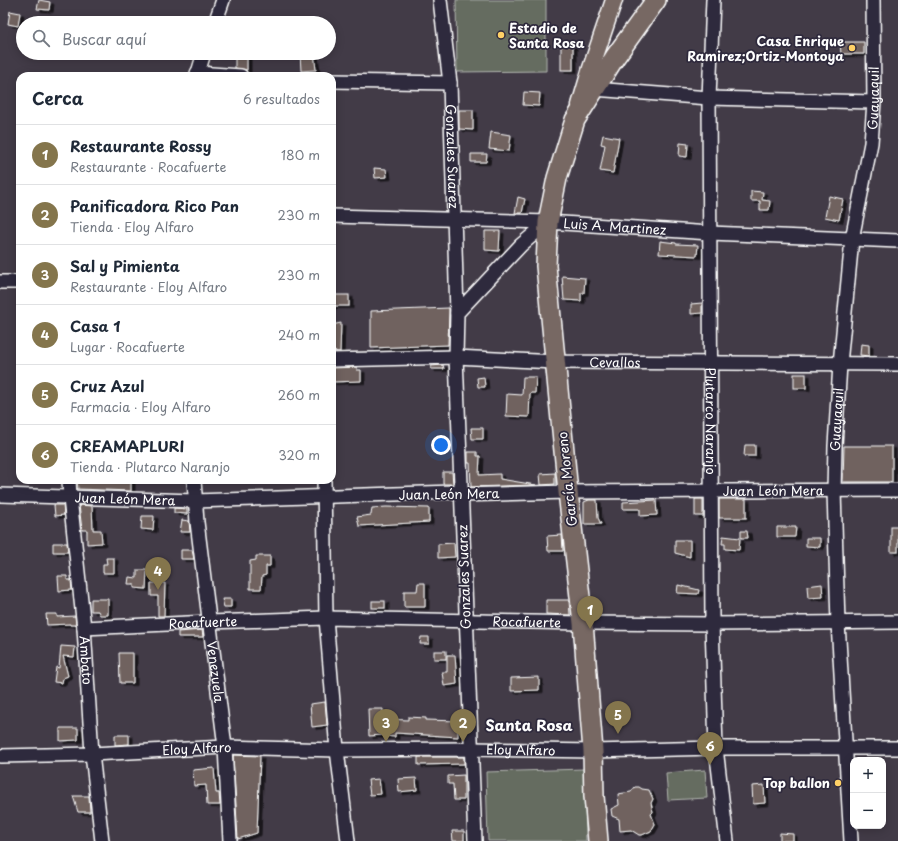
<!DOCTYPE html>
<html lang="es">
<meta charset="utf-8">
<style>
body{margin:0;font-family:"Playpen Sans",sans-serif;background:#f6f6f7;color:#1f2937}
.controls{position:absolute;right:12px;bottom:12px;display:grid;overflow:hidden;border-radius:8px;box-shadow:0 2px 10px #0003}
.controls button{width:36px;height:36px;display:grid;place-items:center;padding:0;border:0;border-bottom:1px solid #e0e1e3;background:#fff;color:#1f2937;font:20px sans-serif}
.you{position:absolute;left:441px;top:445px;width:14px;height:14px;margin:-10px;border:3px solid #fff;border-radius:50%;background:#1a73e8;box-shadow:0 0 0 6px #1a73e833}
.badge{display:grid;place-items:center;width:26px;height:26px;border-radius:50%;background:#84754c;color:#fff;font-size:13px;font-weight:700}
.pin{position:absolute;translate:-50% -33px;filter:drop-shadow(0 1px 2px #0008)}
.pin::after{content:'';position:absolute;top:21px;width:14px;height:12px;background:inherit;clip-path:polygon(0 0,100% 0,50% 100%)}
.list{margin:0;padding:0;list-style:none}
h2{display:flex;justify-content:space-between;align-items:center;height:52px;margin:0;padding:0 16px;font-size:17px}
h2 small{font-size:13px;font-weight:400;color:#747a83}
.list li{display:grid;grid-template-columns:26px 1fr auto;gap:12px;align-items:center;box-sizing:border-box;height:60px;padding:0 16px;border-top:1px solid #e0e1e3}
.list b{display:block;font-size:15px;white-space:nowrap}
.list p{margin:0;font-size:13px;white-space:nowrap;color:#747a83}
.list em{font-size:13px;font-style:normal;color:#747a83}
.icon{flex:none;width:22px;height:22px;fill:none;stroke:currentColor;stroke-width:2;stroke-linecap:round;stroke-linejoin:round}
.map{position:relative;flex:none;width:898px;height:841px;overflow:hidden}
.search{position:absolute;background:#fff;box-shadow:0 2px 10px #0003;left:16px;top:16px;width:320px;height:44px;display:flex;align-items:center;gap:10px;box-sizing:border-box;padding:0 14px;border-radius:22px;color:#747a83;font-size:15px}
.panel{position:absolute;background:#fff;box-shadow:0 2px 10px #0003;left:16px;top:72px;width:320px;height:412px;border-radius:12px}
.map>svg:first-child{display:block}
.green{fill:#656c60;stroke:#b2b6b0}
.building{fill:#6f625e;stroke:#fff;filter:url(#shadow)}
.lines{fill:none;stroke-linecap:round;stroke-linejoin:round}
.minor-casing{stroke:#fff;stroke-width:16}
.major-casing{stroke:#fff;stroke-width:19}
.highway-casing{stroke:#fff;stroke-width:22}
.minor{stroke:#2f2a3d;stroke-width:13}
.major{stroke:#776864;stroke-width:16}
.highway{stroke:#776864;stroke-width:19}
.poi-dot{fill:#ffd166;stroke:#2f2a3d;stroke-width:1.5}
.labels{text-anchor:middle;stroke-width:3.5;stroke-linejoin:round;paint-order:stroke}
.poi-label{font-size:13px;font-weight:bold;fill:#fff;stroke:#2f2a3d;text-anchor:end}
.street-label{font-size:13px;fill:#fff;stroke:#2f2a3d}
.quarter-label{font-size:15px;font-weight:bold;fill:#fff;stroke:#2f2a3d}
</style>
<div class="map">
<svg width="898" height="841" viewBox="0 0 898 841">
<defs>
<filter id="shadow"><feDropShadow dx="4" dy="2.5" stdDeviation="0" flood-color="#0009"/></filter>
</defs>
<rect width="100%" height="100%" fill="#423b47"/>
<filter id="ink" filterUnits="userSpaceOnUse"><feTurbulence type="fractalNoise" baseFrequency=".025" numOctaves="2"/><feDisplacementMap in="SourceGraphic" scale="8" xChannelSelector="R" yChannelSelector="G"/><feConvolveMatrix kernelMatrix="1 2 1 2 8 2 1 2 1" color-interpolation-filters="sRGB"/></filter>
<g filter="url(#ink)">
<g class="green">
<polygon points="456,0 546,0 546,71 457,72"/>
<polygon points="584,769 586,841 488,841 486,772"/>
<polygon points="705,770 707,798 668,800 666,773"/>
</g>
<g class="building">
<polygon points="39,0 50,2 49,10 37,9"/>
<polygon points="10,11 20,13 18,26 8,24"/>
<polygon points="840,42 864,42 864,54 841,54"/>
<rect x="561" y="43" width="12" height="27"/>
<polygon points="300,53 314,53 316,70 301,71"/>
<polygon points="235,54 247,54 247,70 235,68"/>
<polygon points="524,92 540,93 539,106 523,105"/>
<polygon points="459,110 473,110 473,130 459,129"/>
<polygon points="491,132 511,135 509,151 489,149"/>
<polygon points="603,135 619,138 613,173 600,171 605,145 601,144"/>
<polygon points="680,143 688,144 687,157 679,156"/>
<polygon points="471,154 487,154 486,162 471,162"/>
<polygon points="374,168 386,169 387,177 375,178"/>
<polygon points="751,191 763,192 762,200 770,201 769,210 760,210 760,201 751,201"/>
<polygon points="829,196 843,199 839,220 825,217"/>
<polygon points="518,197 525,199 522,213 515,213"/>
<polygon points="485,231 500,231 499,251 485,250"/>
<polygon points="660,241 676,243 676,244 698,245 697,256 659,254"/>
<polygon points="562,276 585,278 584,293 581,293 581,301 564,300"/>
<rect x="332" y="295" width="17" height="11"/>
<polygon points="702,303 702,313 691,314 691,304"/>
<polygon points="449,308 448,345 371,348 371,311"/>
<polygon points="341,323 340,352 332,351 332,325"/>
<polygon points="861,344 869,345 869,356 860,355"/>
<polygon points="443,365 444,369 431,369 431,366"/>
<polygon points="357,367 357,370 361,370 361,381 332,382 332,368"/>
<rect x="794" y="374" width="12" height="14"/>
<polygon points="484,377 485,387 478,387 477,378"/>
<polygon points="523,377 536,377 535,393 530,393 529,417 506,416 507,394 522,395"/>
<polygon points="471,428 483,428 483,439 472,439"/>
<polygon points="745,445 755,445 755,456 744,456"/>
<polygon points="844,446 892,446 892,482 843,482"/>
<polygon points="468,452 477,452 477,456 480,456 479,475 500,474 500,479 536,485 471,487 470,463 468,463"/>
<polygon points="443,472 452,472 453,484 443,484"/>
<polygon points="555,473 555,484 541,485 540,474"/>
<polygon points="77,480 131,480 131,491 78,489"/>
<rect x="695" y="499" width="8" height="17"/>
<rect x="719" y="499" width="27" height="19"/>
<polygon points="589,500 597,500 598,518 601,524 584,524 584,502"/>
<polygon points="656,500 657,515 640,516 640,509 623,509 623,502"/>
<polygon points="54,505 63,505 64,515 55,516"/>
<polygon points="79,505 92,506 93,530 101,530 102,543 87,544 87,530 82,530"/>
<polygon points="386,507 429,508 429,522 359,526 357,517 371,515 372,508"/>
<polygon points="174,508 187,509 187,514 174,513"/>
<polygon points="142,516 154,516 153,530 141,529"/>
<polygon points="182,520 189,521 190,532 180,532"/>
<polygon points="777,527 796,527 795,537 777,537"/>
<rect x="891" y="527" width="7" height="25"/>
<polygon points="741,531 747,531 748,538 741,538"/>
<polygon points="562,535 563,551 548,551 547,536"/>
<polygon points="723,536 740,538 739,550 725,549 725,544 722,544"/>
<polygon points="806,538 820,538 820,547 806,546"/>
<polygon points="675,540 690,540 690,557 675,553"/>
<polygon points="53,543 67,543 68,552 53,552"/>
<polygon points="454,543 455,557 438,558 438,544"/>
<polygon points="181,550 192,550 194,559 181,559"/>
<polygon points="256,556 270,556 270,566 266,566 266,575 262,576 261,589 250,589 250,561 256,560"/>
<polygon points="106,558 114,558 114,573 103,573 103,564 107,564"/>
<polygon points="137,570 147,570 146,589 134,588 134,584 128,584 129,577 137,578"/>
<polygon points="58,576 67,576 67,580 71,580 72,590 59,591"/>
<polygon points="151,583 165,583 164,616 158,616 158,596 151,596"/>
<polygon points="418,583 425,583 425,607 404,607 404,591 417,591"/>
<polygon points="822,584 823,597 808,598 807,586"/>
<polygon points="678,585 699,590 698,594 677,593"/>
<polygon points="91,599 108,599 108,615 100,615 98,611 91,611"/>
<polygon points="222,599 231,599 231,607 224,607"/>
<polygon points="546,600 569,600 570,615 546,614"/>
<rect x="372" y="601" width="13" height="7"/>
<polygon points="46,614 57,614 57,617 75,616 76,625 70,625 70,624 47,625"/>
<polygon points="202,630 203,637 178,637 178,632"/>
<polygon points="421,637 429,637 429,644 420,644"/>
<polygon points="61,646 75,647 74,657 63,656 68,676 63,678 62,683 54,682 56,667 59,668"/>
<rect x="434" y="651" width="12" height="8"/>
<polygon points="119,653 133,653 133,683 120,683"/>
<polygon points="447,655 455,655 457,684 444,686 442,672 447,672"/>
<polygon points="539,677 539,690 511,691 511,678"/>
<polygon points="325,702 327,725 312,727 310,704"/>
<polygon points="368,709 383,709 383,719 408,720 408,717 426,718 426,720 458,721 458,737 395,733 395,737 384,736 384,735 369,736"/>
<polygon points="60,728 78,728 78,740 60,741"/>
<polygon points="115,735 129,735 129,744 115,745"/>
<polygon points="233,755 260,756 257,833 238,839"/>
<polygon points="418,757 464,757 464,764 418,765"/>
<polygon points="214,768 216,793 219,793 220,805 207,805 206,785 194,786 193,770"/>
<polygon points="464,775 464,800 454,800 453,784 448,784 448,776"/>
<polygon points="416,778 417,790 399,792 398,779"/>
<polygon points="379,779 381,794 370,795 368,780"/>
<polygon points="764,785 765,803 753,804 752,786"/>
<polygon points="635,787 639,787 642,789 649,790 653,799 651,803 653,812 651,814 655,824 651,831 642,835 639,835 631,830 620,831 619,819 612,816 611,809 619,805 618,794 631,792"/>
<polygon points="73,796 89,796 90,812 78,812"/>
<polygon points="452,831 464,831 464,841 453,841"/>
<polygon points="780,833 793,834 793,841 780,841"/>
</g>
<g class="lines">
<g class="minor-casing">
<g id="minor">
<path id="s1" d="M440,0l10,83 7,230"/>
<path id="s2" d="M713,0l-4,98 3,526 4,124 11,93"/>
<polyline points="215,23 223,0"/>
<polyline points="197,73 241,76"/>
<polyline points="197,76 204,53"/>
<polyline points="332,81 450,83"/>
<polyline points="594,89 709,98 874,102"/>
<path id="s3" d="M332,216l216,6 162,11 188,8"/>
<polyline points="0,282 20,282"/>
<path id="s4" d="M332,360l124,-3 99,5 343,2"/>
<path id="s5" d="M69,480l1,18 14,130 8,126 10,87"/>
<path id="s6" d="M194,480l3,42 28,225 5,94"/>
<polyline points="324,480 326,618 337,750 348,841"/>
<path id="s7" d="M0,495l195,6 258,-9 8,3 107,-3 330,-2"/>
<path id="s8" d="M84,628l125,-6 117,-4 257,5 129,1 186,-2"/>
<path id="s9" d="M0,756l92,-2 133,-7 112,3 134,-1 122,2 123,-3h182"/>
<polyline points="475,841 456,357 457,313 521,245 548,222"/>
<path id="s10" d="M851,841l-13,-218 -4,-132 1,-45 5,-82 12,-125 19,-96 3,-41 -1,-102"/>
</g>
</g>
<g class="major-casing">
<polyline id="major" points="580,105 591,68 614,0"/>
</g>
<g class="highway-casing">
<polyline id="highway" points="598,841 594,796 593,751 583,623 568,492 546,266 548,222 557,178 575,120 615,57 656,0"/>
</g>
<use href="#minor" class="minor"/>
<use href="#major" class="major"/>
<use href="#highway" class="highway"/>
</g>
</g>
<g class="poi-dot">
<circle cx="501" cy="35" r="4"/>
<circle cx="852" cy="48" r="4"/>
<circle cx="838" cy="783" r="4"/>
</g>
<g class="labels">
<g class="poi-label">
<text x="509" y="33" text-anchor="start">Estadio de<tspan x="509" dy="15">Santa Rosa</tspan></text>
<text x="844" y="46">Casa Enrique<tspan x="844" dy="15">Ramirez;Ortiz-Montoya</tspan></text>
<text x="830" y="788">Top ballon</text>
</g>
<g class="street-label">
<text dy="5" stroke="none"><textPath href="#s10" startOffset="746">Guayaquil</textPath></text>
<text dy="5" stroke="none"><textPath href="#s1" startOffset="157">Gonzales Suarez</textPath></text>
<text dy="5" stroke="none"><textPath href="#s3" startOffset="283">Luis A. Martinez</textPath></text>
<text dy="5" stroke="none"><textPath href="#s4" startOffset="283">Cevallos</textPath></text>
<text dy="5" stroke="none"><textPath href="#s10" startOffset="422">Guayaquil</textPath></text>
<text dy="5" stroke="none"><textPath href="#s2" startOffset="421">Plutarco Naranjo</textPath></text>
<text transform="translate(567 479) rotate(-96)" y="5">García Moreno</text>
<text dy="5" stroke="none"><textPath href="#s7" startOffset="774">Juan León Mera</textPath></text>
<text transform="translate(449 494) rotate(-1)" y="5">Juan León Mera</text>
<text dy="5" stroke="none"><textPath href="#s7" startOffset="125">Juan León Mera</textPath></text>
<text transform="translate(464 577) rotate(-92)" y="5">Gonzales Suarez</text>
<text dy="5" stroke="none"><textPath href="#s8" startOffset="119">Rocafuerte</textPath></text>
<text dy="5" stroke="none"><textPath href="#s8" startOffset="443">Rocafuerte</textPath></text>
<text dy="5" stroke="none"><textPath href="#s5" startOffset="181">Ambato</textPath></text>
<text dy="5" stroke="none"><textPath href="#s6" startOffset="193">Venezuela</textPath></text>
<text dy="5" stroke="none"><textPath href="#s9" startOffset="197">Eloy Alfaro</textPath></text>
<text dy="5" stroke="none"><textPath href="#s9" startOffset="521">Eloy Alfaro</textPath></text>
</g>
<g class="quarter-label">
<text x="529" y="731">Santa Rosa</text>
</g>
</g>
</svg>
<div class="controls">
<button>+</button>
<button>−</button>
</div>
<div class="you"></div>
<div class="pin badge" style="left:590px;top:629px">1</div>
<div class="pin badge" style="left:463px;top:742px">2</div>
<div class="pin badge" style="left:386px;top:742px">3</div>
<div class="pin badge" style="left:158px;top:590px">4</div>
<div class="pin badge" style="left:618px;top:734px">5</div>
<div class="pin badge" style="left:710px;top:765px">6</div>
<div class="search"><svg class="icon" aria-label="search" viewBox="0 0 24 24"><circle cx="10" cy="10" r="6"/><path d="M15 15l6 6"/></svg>Buscar aquí</div>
<section class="panel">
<h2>Cerca<small>6 resultados</small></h2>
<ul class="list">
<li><span class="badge">1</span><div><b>Restaurante Rossy</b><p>Restaurante · Rocafuerte</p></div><em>180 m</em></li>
<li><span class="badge">2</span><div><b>Panificadora Rico Pan</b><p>Tienda · Eloy Alfaro</p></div><em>230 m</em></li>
<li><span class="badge">3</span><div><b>Sal y Pimienta</b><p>Restaurante · Eloy Alfaro</p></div><em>230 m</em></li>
<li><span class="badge">4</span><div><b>Casa 1</b><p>Lugar · Rocafuerte</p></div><em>240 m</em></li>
<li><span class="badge">5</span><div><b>Cruz Azul</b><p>Farmacia · Eloy Alfaro</p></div><em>260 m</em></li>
<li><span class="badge">6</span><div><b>CREAMAPLURI</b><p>Tienda · Plutarco Naranjo</p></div><em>320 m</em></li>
</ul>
</section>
</div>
